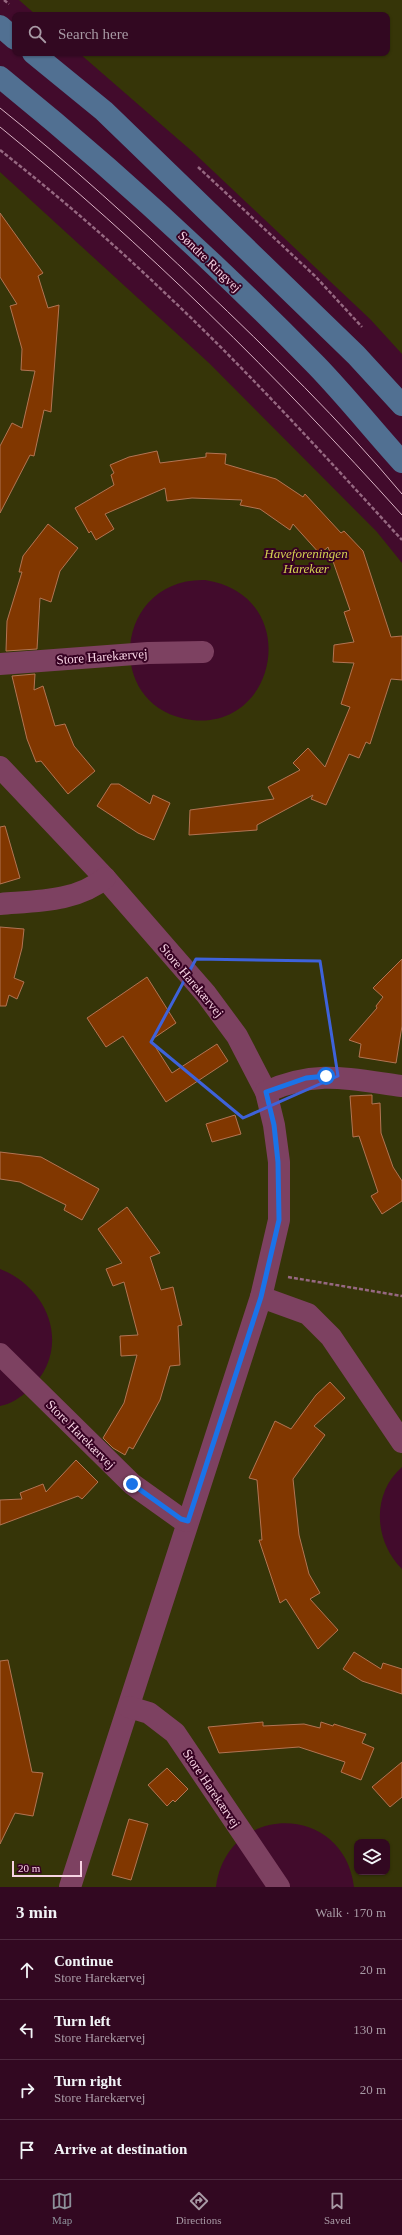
<!DOCTYPE html>
<meta charset="utf-8">
<style>
body{margin:0;font-family:"Times New Roman",serif;background:#3a112a;color:#f1f3f6}
.controls{position:absolute;right:12px;bottom:12px;display:grid;overflow:hidden;border-radius:8px;box-shadow:0 1px 3px #0004}
.controls button{width:36px;height:36px;display:grid;place-items:center;padding:0;border:0;border-bottom:1px solid #4d293f;background:#320821;color:#f1f3f6;font:20px sans-serif}
.scale{position:absolute;left:12px;bottom:10px;width:70px;box-sizing:border-box;padding-left:4px;border:2px solid #f7d3e3;border-top:0;font-size:11px;line-height:14px;white-space:nowrap;color:#f7d3e3;-webkit-text-stroke:3px #360122;paint-order:stroke}
.stop{position:absolute;width:12px;height:12px;margin:-9px;border:3px solid #1a73e8;border-radius:50%;background:#fff}
.stop.end{background:#1a73e8;border-color:#fff;box-shadow:0 1px 4px #0008}
.list{margin:0;padding:0;list-style:none}
h2{display:flex;justify-content:space-between;align-items:center;height:52px;margin:0;padding:0 16px;font-size:17px}
h2 small{font-size:13px;font-weight:400;color:#a89aa5}
.list li{display:grid;grid-template-columns:26px 1fr auto;gap:12px;align-items:center;box-sizing:border-box;height:60px;padding:0 16px;border-top:1px solid #4d293f}
.list b{display:block;font-size:15px;white-space:nowrap}
.list p{margin:0;font-size:13px;white-space:nowrap;color:#a89aa5}
.list em{font-size:13px;font-style:normal;color:#a89aa5}
.icon{flex:none;width:22px;height:22px;fill:none;stroke:currentColor;stroke-width:2;stroke-linecap:round;stroke-linejoin:round}
.map{position:relative;flex:none;width:402px;height:1887px;overflow:hidden}
.search{position:absolute;background:#320821;box-shadow:0 1px 3px #0004;left:12px;right:12px;top:12px;height:44px;display:flex;align-items:center;gap:10px;box-sizing:border-box;padding:0 14px;border-radius:8px;color:#a89aa5;font-size:15px}
.sheet{height:292px;background:#320821}
nav{display:flex;justify-content:space-around;align-items:center;box-sizing:border-box;height:56px;border-top:1px solid #4d293f;background:#320821;font-size:11px;color:#a89aa5}
nav a{display:grid;justify-items:center;gap:2px}
nav .on{color:#8c9099}
.map>svg:first-child{display:block}
.green{fill:#363508;fill-rule:evenodd}
.building{fill:#813700;stroke:#b27453}
.lines{fill:none;stroke-linecap:round;stroke-linejoin:round}
.path{stroke:#966881;stroke-width:2.5;stroke-dasharray:4 2;stroke-linecap:butt}
.minor{stroke:#7d4161;stroke-width:22}
.major{stroke:#517092;stroke-width:22}
.tram{stroke:#d9b2c4;stroke-width:1}
.route{stroke:#1a73e8;stroke-width:5}
.marked{fill:none;stroke:#3e62da;stroke-width:3;stroke-linejoin:round}
.labels{text-anchor:middle;stroke-width:4;stroke-linejoin:round;paint-order:stroke}
.street-label{font-size:13px;fill:#f7d3e3;stroke:#360122}
.park-label{font-size:13px;font-style:italic;fill:#d2d051;stroke:#360122}
</style>
<div class="map">
<svg width="402" height="1887" viewBox="0 0 402 1887">
<rect width="100%" height="100%" fill="#420b2c"/>
<g class="green">
<polygon points="19,0 402,0 402,354 370,319 194,153 79,53 387,53 387,15 36,15"/>
<path d="M0,172l209,191 168,169 25,31v904c-31,27 -28,74 0,102v318h-48c-10,-85 -127,-85 -138,0h-216v-481c11,-2 21,-9 29,-16 43,-40 22,-101 -29,-121zM205,580c98,15 74,150 -13,140 -90,-11 -79,-142 13,-140zM357,1842h30v30h-30z"/>
</g>
<g class="building">
<polygon points="0,213 43,273 38,276 48,308 59,305 51,412 44,410 34,456 30,455 0,513 0,446 12,423 22,428 35,371 21,370 22,349 10,306 17,304 0,277"/>
<polygon points="157,451 160,463 206,457 206,453 226,454 225,464 276,479 303,497 305,494 341,533 344,531 363,551 391,637 402,636 402,680 391,679 370,744 366,742 359,758 349,754 326,805 311,799 313,795 257,825 257,830 189,835 190,810 274,799 268,787 300,770 293,763 308,748 325,767 350,707 341,704 354,663 333,662 334,645 354,642 344,612 350,610 328,547 320,554 293,524 290,530 260,509 240,505 242,500 192,498 167,501 165,488 105,514 114,529 96,540 91,531 89,533 75,508 114,485 111,475 114,473 110,465 129,457"/>
<polygon points="48,524 78,548 60,571 51,602 40,598 37,649 6,651 7,621 22,572 19,572 23,556"/>
<polygon points="35,674 34,690 43,686 55,726 65,724 74,746 95,771 68,794 41,761 36,762 27,739 12,676"/>
<polygon points="111,784 119,784 150,804 153,795 170,803 154,840 138,833 97,806"/>
<polygon points="5,826 20,878 0,884 0,827"/>
<polygon points="0,927 24,929 22,948 14,978 24,982 17,999 9,995 6,1006 0,1006"/>
<polygon points="402,959 402,1026 396,1063 359,1057 361,1044 349,1040 377,1008 376,1006 383,997 373,988"/>
<polygon points="147,977 176,1023 151,1040 172,1073 217,1044 228,1061 166,1102 123,1036 106,1047 87,1018"/>
<polygon points="372,1095 372,1104 380,1103 381,1133 393,1167 402,1181 402,1201 382,1214 371,1196 378,1192 359,1136 353,1137 350,1096"/>
<polygon points="235,1115 241,1134 212,1142 206,1124"/>
<polygon points="0,1152 41,1157 99,1189 82,1220 64,1210 66,1205 20,1182 0,1179"/>
<polygon points="127,1207 160,1253 150,1257 161,1290 173,1287 182,1325 178,1326 180,1365 170,1366 160,1400 133,1449 129,1447 125,1455 113,1448 103,1438 124,1403 137,1355 121,1356 120,1336 138,1335 124,1282 113,1286 106,1269 122,1263 98,1229"/>
<polygon points="330,1382 345,1398 314,1426 325,1435 293,1479 299,1535 309,1574 320,1593 310,1599 338,1630 318,1649 286,1599 280,1603 259,1540 262,1540 257,1480 249,1478 275,1421 291,1429 316,1395"/>
<polygon points="76,1460 98,1482 82,1499 78,1496 0,1525 0,1500 22,1499 20,1493 43,1484 46,1492"/>
<polygon points="354,1652 381,1669 383,1663 402,1669 402,1694 362,1681 343,1669"/>
<polygon points="8,1660 32,1772 43,1773 33,1816 15,1813 0,1844 0,1661"/>
<polygon points="263,1722 263,1726 304,1724 320,1728 321,1722 333,1726 334,1724 366,1734 362,1743 374,1748 361,1780 341,1772 345,1762 299,1747 219,1753 208,1727"/>
<polygon points="402,1762 402,1797 390,1807 372,1787"/>
<polygon points="167,1768 188,1789 175,1802 173,1800 167,1806 148,1785"/>
<polygon points="129,1819 148,1824 131,1880 112,1875"/>
</g>
<g class="lines">
<g class="path">
<polyline points="4,0 9,4"/>
<path d="M0,150c57,45 113,93 165,143 83,78 160,163 237,247"/>
<polyline points="198,167 315,276 362,327"/>
<polyline points="288,1277 402,1296"/>
</g>
<g class="minor">
<polyline points="0,664 148,653 203,652"/>
<polyline points="0,767 105,878 206,994 237,1036 266,1092 274,1125 279,1162 279,1220 261,1297 70,1887"/>
<path d="M0,904c35,-3 77,-2 105,-26"/>
<path d="M266,1092c50,-23 84,-13 136,-6"/>
<polyline points="261,1297 308,1314 331,1337 402,1442"/>
<polyline points="0,1354 132,1484 181,1519 187,1521"/>
<polyline points="129,1707 149,1713 175,1733 279,1887"/>
</g>
<g class="major">
<polyline points="0,26 15,39"/>
<polyline points="33,53 104,111 356,355 402,405"/>
<path d="M0,77c111,90 216,186 316,288 30,31 57,65 86,97"/>
</g>
<g class="tram">
<path d="M0,108c70,56 137,117 202,179 68,65 139,134 200,207"/>
<path d="M0,127c145,118 277,249 402,388"/>
</g>
</g>
<g class="lines">
<polyline class="route" points="132,1484 181,1519 188,1521 261,1297 279,1220 278,1162 274,1125 266,1092 306,1078 326,1076"/>
</g>
<path class="marked" d="M196,959l124,2 18,115 -95,42 -92,-76z"/>
<g class="labels">
<g class="street-label">
<text transform="translate(210 261) rotate(44)" y="5">Søndre Ringvej</text>
<text transform="translate(102 656) rotate(-4)" y="5">Store Harekærvej</text>
<text transform="translate(192 980) rotate(50)" y="5">Store Harekærvej</text>
<text transform="translate(81 1434) rotate(45)" y="5">Store Harekærvej</text>
<text transform="translate(212 1788) rotate(56)" y="5">Store Harekærvej</text>
</g>
<g class="park-label">
<text x="306" y="558">Haveforeningen<tspan x="306" dy="15">Harekær</tspan></text>
</g>
</g>
</svg>
<div class="controls">
<button><svg class="icon" aria-label="layers" viewBox="0 0 24 24"><path d="M12 4l9 5-9 5-9-5zM3 14l9 5 9-5"/></svg></button>
</div>
<div class="scale">20 m</div>
<div class="stop" style="left:326px;top:1076px"></div>
<div class="stop end" style="left:132px;top:1484px"></div>
<div class="search"><svg class="icon" aria-label="search" viewBox="0 0 24 24"><circle cx="10" cy="10" r="6"/><path d="M15 15l6 6"/></svg>Search here</div>
</div>
<section class="sheet">
<h2>3 min<small>Walk · 170 m</small></h2>
<ul class="list">
<li><svg class="icon" aria-label="ahead" viewBox="0 0 24 24"><path d="M12 20V5M6 11l6-6 6 6"/></svg><div><b>Continue</b><p>Store Harekærvej</p></div><em>20 m</em></li>
<li><svg class="icon" aria-label="left" viewBox="0 0 24 24"><path d="M17 20v-9H6M10 6l-5 5 5 5"/></svg><div><b>Turn left</b><p>Store Harekærvej</p></div><em>130 m</em></li>
<li><svg class="icon" aria-label="right" viewBox="0 0 24 24"><path d="M7 20v-9h11M14 6l5 5-5 5"/></svg><div><b>Turn right</b><p>Store Harekærvej</p></div><em>20 m</em></li>
<li><svg class="icon" aria-label="arrive" viewBox="0 0 24 24"><path d="M6 21V4h12l-3 4 3 4H6"/></svg><div><b>Arrive at destination</b></div></li>
</ul>
</section>
<nav>
<a class="on"><svg class="icon" aria-label="map" viewBox="0 0 24 24"><path d="M3 6l6-2 6 2 6-2v14l-6 2-6-2-6 2zM9 4v14M15 6v14"/></svg>Map</a>
<a><svg class="icon" aria-label="directions" viewBox="0 0 24 24"><path d="M12 3l9 9-9 9-9-9zM9 14v-3h6M13 9l2 2-2 2"/></svg>Directions</a>
<a><svg class="icon" aria-label="saved" viewBox="0 0 24 24"><path d="M7 4h10v16l-5-4-5 4z"/></svg>Saved</a>
</nav>
